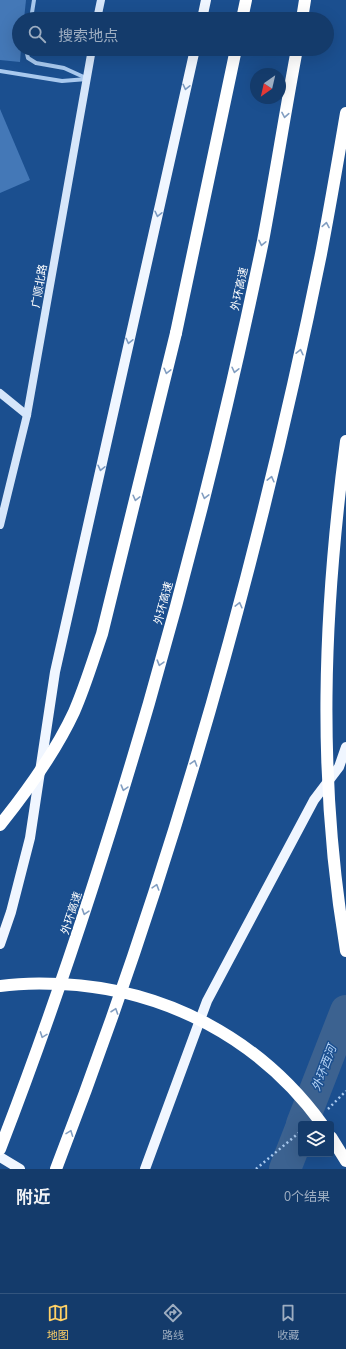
<!DOCTYPE html>
<html lang="zh">
<meta charset="utf-8">
<style>
body{margin:0;font-family:"PT Sans","Noto Sans SC",sans-serif;background:#214673;color:#f1f3f6}
.controls{position:absolute;right:12px;bottom:12px;display:grid;overflow:hidden;border-radius:4px;box-shadow:0 4px 16px #0002}
.controls button{width:36px;height:36px;display:grid;place-items:center;padding:0;border:0;border-bottom:1px solid #33557e;background:#143b6b;color:#f1f3f6;font:20px sans-serif}
.compass{position:absolute;left:250px;top:68px;width:36px;height:36px;border-radius:50%;background:#143b6b;box-shadow:0 4px 16px #0002;rotate:214deg}
.list{margin:0;padding:0;list-style:none}
h2{display:flex;justify-content:space-between;align-items:center;height:52px;margin:0;padding:0 16px;font-size:17px}
h2 small{font-size:13px;font-weight:400;color:#9dadc1}
.icon{flex:none;width:22px;height:22px;fill:none;stroke:currentColor;stroke-width:2;stroke-linecap:round;stroke-linejoin:round}
.map{position:relative;flex:none;width:346px;height:1169px;overflow:hidden}
.search{position:absolute;background:#143b6b;box-shadow:0 4px 16px #0002;left:12px;right:12px;top:12px;height:44px;display:flex;align-items:center;gap:10px;box-sizing:border-box;padding:0 14px;border-radius:22px;color:#9dadc1;font-size:15px}
.sheet{height:124px;background:#143b6b}
nav{display:flex;justify-content:space-around;align-items:center;box-sizing:border-box;height:56px;border-top:1px solid #33557e;background:#143b6b;font-size:11px;color:#9dadc1}
nav a{display:grid;justify-items:center;gap:2px}
nav .on{color:#ffd166}
.map>svg:first-child{display:block}
.lines{fill:none;stroke-linecap:round;stroke-linejoin:round}
.river{stroke:#3c6290;stroke-width:32}
.building{fill:#4478b7}
.path{stroke:#a9c9ee;stroke-width:2.5;stroke-dasharray:2 3;stroke-linecap:butt}
.street{stroke:#a9c9ee;stroke-width:4}
.secondary{stroke:#d6e6fa;stroke-width:8}
.primary{stroke:#f0f6ff;stroke-width:10}
.highway{stroke:#fff;stroke-width:12}
.highway-bridge{stroke:#fff;stroke-width:12}
.oneway{stroke:#7b9ac1}
.oneway2{stroke:#829ec1}
.labels{text-anchor:middle;stroke-width:3;stroke-linejoin:round;paint-order:stroke}
.street-label{font-size:11px;fill:#fff;stroke:#1b4f8f}
.water-label{font-size:12px;font-style:italic;fill:#b5d3f5;stroke:#1b4f8f}
</style>
<div class="map">
<svg width="346" height="1169" viewBox="0 0 346 1169">
<rect width="100%" height="100%" fill="#1b4f8f"/>
<g class="lines">
<g class="river">
<polyline points="302,1124 346,1011"/>
<polyline points="285,1169 301,1128"/>
</g>
</g>
<g class="building">
<polygon points="0,0 26,0 24,19 19,19 19,49 21,49 20,62 0,60"/>
<polygon points="0,109 30,180 0,193"/>
</g>
<g class="lines">
<g class="path">
<polyline points="328,1109 346,1091"/>
<polyline points="256,1169 301,1131"/>
</g>
<g class="street">
<polyline points="31,19 34,0"/>
<polyline points="26,49 28,58 36,63 64,68 86,78"/>
<polyline points="0,71 62,81 87,79"/>
</g>
<g class="secondary">
<polyline points="97,19 101,0"/>
<polyline points="0,393 27,415"/>
<polyline points="0,525 27,415 92,49"/>
</g>
<g class="primary">
<polyline points="202,19 206,0"/>
<polyline points="0,944 11,912 30,838 55,672 195,49"/>
<polyline points="0,1157 20,1169"/>
<polyline points="145,1169 207,1001 314,800 339,767 346,747"/>
</g>
<g class="highway">
<polyline points="242,19 246,0"/>
<polyline points="302,19 305,0"/>
<polyline points="176,333 236,49"/>
<path d="M0,1149c57,-147 105,-295 149,-446 44,-153 82,-307 114,-462 12,-64 22,-128 34,-192"/>
<path d="M56,1169c115,-297 202,-604 265,-915 9,-47 17,-94 25,-141"/>
</g>
<g class="highway-bridge">
<path d="M346,441c-23,173 -29,337 0,510"/>
<path d="M0,825c28,-35 55,-72 74,-113 11,-25 19,-52 28,-78l74,-301"/>
<path d="M0,986c20,-3 41,-3 61,-2 105,5 199,55 261,140"/>
<polyline points="331,1137 346,1161"/>
</g>
</g>
<defs><path id="oneway-chevron" d="M-2-3.5L2.5 0L-2 3.5" fill="none" stroke-width="1.6" stroke-linecap="round" stroke-linejoin="round"/></defs>
<g class="oneway">
<use href="#oneway-chevron" transform="translate(186 87) rotate(103)"/>
<use href="#oneway-chevron" transform="translate(158 214) rotate(103)"/>
<use href="#oneway-chevron" transform="translate(129 341) rotate(103)"/>
<use href="#oneway-chevron" transform="translate(101 468) rotate(103)"/>
</g>
<g class="oneway2">
<use href="#oneway-chevron" transform="translate(285 115) rotate(100)"/>
<use href="#oneway-chevron" transform="translate(326 225) rotate(-80)"/>
<use href="#oneway-chevron" transform="translate(262 243) rotate(102)"/>
<use href="#oneway-chevron" transform="translate(300 352) rotate(-77)"/>
<use href="#oneway-chevron" transform="translate(235 370) rotate(103)"/>
<use href="#oneway-chevron" transform="translate(167 371) rotate(104)"/>
<use href="#oneway-chevron" transform="translate(271 479) rotate(-76)"/>
<use href="#oneway-chevron" transform="translate(205 496) rotate(104)"/>
<use href="#oneway-chevron" transform="translate(136 498) rotate(104)"/>
<use href="#oneway-chevron" transform="translate(239 605) rotate(-76)"/>
<use href="#oneway-chevron" transform="translate(160 663) rotate(106)"/>
<use href="#oneway-chevron" transform="translate(194 763) rotate(-73)"/>
<use href="#oneway-chevron" transform="translate(124 788) rotate(106)"/>
<use href="#oneway-chevron" transform="translate(156 887) rotate(-73)"/>
<use href="#oneway-chevron" transform="translate(85 912) rotate(108)"/>
<use href="#oneway-chevron" transform="translate(115 1011) rotate(-71)"/>
<use href="#oneway-chevron" transform="translate(43 1035) rotate(110)"/>
<use href="#oneway-chevron" transform="translate(70 1133) rotate(-69)"/>
</g>
<g class="labels">
<g class="street-label">
<text transform="translate(39 286) rotate(-80)" y="4">广顺北路</text>
<text transform="translate(239 289) rotate(-78)" y="4">外环高速</text>
<text transform="translate(163 603) rotate(-75)" y="4">外环高速</text>
<text transform="translate(71 913) rotate(-72)" y="4">外环高速</text>
</g>
<g class="water-label">
<text transform="translate(324 1068) rotate(-69)" y="4">外环西河</text>
</g>
</g>
</svg>
<div class="controls">
<button><svg class="icon" aria-label="layers" viewBox="0 0 24 24"><path d="M12 4l9 5-9 5-9-5zM3 14l9 5 9-5"/></svg></button>
</div>
<svg class="compass" viewBox="-18 -18 36 36"><path d="M0-13l5 13h-10z" fill="#e53935"/><path d="M0 13l5-13h-10z" fill="#9dadc1"/></svg>
<div class="search"><svg class="icon" aria-label="search" viewBox="0 0 24 24"><circle cx="10" cy="10" r="6"/><path d="M15 15l6 6"/></svg>搜索地点</div>
</div>
<section class="sheet">
<h2>附近<small>0个结果</small></h2>
<ul class="list">
</ul>
</section>
<nav>
<a class="on"><svg class="icon" aria-label="map" viewBox="0 0 24 24"><path d="M3 6l6-2 6 2 6-2v14l-6 2-6-2-6 2zM9 4v14M15 6v14"/></svg>地图</a>
<a><svg class="icon" aria-label="directions" viewBox="0 0 24 24"><path d="M12 3l9 9-9 9-9-9zM9 14v-3h6M13 9l2 2-2 2"/></svg>路线</a>
<a><svg class="icon" aria-label="saved" viewBox="0 0 24 24"><path d="M7 4h10v16l-5-4-5 4z"/></svg>收藏</a>
</nav>
